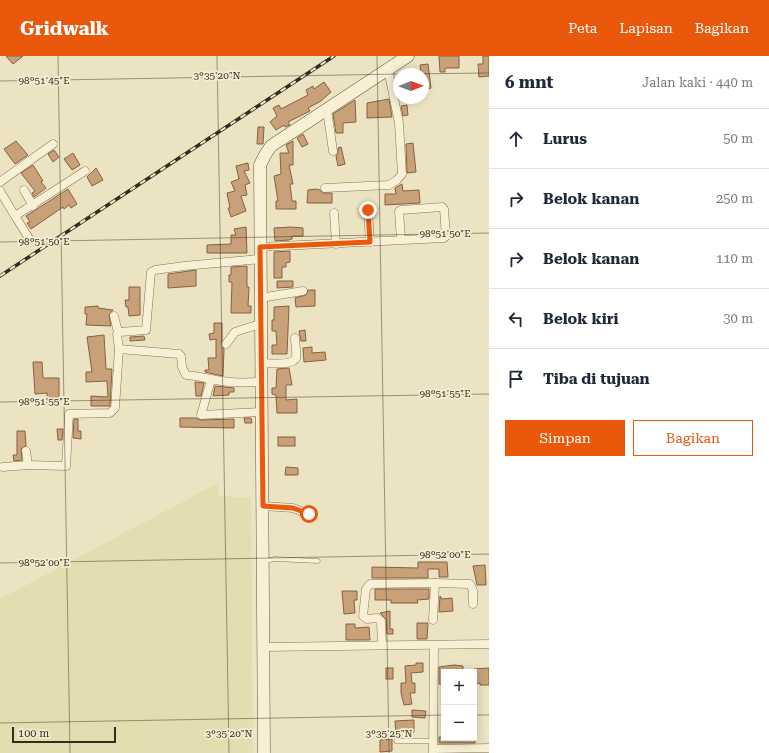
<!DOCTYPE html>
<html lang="id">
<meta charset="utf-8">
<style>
body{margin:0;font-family:"Roboto Serif",serif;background:#f2f2f3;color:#1f2937}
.controls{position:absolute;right:12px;bottom:12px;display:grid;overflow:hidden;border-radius:0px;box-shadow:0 2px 10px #0003}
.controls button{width:36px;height:36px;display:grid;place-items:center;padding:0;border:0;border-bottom:1px solid #e0e1e3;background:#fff;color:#1f2937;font:20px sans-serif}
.compass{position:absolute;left:393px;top:12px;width:36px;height:36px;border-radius:50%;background:#fff;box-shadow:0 2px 10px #0003;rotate:89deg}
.scale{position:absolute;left:12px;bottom:10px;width:104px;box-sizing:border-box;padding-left:4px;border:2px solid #362b1e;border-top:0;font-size:11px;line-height:14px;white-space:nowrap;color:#362b1e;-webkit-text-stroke:3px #f4edd1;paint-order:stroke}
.stop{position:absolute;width:12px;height:12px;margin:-9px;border:3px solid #ea580c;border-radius:50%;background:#fff}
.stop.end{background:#ea580c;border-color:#fff;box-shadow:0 1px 4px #0008}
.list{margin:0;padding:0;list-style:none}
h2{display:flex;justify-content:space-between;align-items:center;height:52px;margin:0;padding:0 16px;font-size:17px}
h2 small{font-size:13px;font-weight:400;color:#747a83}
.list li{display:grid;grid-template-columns:26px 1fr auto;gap:12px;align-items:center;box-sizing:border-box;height:60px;padding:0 16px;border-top:1px solid #e0e1e3}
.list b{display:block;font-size:15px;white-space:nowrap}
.list em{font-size:13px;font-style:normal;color:#747a83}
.actions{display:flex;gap:8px;padding:12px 16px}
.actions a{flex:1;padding:9px 0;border:1px solid #ea580c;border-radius:0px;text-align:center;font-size:14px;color:#ea580c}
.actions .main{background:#ea580c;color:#fff}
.icon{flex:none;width:22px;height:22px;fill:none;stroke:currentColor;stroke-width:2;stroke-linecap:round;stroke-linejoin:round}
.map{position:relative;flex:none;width:489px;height:697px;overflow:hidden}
header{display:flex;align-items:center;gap:24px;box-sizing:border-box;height:56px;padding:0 20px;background:#ea580c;color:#fff}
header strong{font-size:19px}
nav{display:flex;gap:22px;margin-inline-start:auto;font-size:14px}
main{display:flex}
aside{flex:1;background:#fff}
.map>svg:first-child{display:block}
.farmland{fill:#e2deb0}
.building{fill:#c9a179;stroke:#846141}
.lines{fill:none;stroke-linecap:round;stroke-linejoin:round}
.service-casing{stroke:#85755a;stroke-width:5}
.minor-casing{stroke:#85755a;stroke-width:9}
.secondary-casing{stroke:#67563d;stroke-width:13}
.service{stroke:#f7f0d5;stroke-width:4}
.minor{stroke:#f7f0d5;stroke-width:8}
.secondary{stroke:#f7f0d5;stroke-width:12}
.rail-casing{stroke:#362b1e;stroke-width:3.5}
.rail{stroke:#f4edd1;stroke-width:2;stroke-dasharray:6;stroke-linecap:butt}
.route{stroke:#ea580c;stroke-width:5}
.ticks{fill:none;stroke:#362b1e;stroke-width:1;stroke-opacity:0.45}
.ticks-label{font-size:10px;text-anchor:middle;fill:#362b1e;stroke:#f4edd1;stroke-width:3.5;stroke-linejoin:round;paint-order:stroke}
</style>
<header>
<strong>Gridwalk</strong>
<nav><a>Peta</a><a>Lapisan</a><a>Bagikan</a></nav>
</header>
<main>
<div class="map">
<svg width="489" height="697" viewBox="0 0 489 697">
<rect width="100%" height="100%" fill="#ece3c2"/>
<polygon class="farmland" points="218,427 218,440 251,442 253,697 0,697 0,543"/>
<g class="building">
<polygon points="6,0 23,0 13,8"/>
<polygon points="439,0 459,0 459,12 445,12 445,16 440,16"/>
<polygon points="483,0 489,0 489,20 479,21 478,8 483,8"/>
<polygon points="428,8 431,32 423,34 423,18 421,18 420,9"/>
<polygon points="324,26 331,36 321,45 308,52 310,55 288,66 290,69 285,71 284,69 276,74 270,66 277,60 273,52 279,49 281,53 308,39 306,34 313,30 314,33"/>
<polygon points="389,43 392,61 367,62 367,47"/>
<polygon points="355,44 356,66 343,67 343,77 336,77 333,58"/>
<polygon points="407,49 408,59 403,60 401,50"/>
<polygon points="258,71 264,71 263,88 257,88"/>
<polygon points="303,78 308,88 302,91 297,82"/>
<polygon points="16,85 28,99 15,108 4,93"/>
<polygon points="293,85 293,109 289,109 293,128 290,128 292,145 296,145 296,153 276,153 276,145 278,145 274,120 281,118 280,97 289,97 286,89"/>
<polygon points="413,87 416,116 407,117 406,88"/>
<polygon points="341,91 345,108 338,110 336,100 338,97 338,92"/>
<polygon points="54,94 59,101 53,106 48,98"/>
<polygon points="73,97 80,109 72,114 64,103"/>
<polygon points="248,107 249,114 244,115 250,127 245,129 247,139 241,140 246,155 231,161 228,152 230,152 227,137 235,135 231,126 239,123 236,110"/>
<polygon points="33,109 43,125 41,126 46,132 34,141 32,137 35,135 21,117"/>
<polygon points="96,112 103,124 92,130 87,121"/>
<polygon points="402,128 403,135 419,134 420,147 385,149 385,138 396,138 395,132"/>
<polygon points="68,133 77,148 71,152 69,149 64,153 63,151 31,173 27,167 30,166 26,160"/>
<polygon points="316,133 320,134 323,137 332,137 332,147 307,147 308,134"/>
<polygon points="246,171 247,197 207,197 207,189 231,188 231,179 236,179 234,173"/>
<polygon points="291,171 303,172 303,180 292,180 292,183 289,184 275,185 274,172"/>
<polygon points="290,195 290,206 286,207 286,211 282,211 282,222 274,222 274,196"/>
<polygon points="247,210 247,231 249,231 248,250 251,250 251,257 231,257 232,226 229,226 229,219 231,219 231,211"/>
<polygon points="196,214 196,230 168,232 168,218"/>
<polygon points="277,225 293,225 293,231 277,232"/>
<polygon points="129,231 140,231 140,259 129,260 128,251 126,251 125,244 129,244"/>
<polygon points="308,234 315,234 315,250 296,251 295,242 306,239"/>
<polygon points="98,250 98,252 113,254 109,259 111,270 86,269 87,258 85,258 85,251"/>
<polygon points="289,250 287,298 272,298 272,289 277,289 276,275 272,275 272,264 274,264 274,251"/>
<polygon points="214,267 222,267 222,284 221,288 224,293 223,320 205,316 205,314 209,314 208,302 216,302 216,283 210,284 209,278 214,277"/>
<polygon points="305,274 306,285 301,285 299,275"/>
<polygon points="104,279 106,313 112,313 110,350 91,350 91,340 108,341 107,326 107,325 86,326 86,316 92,316 87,281"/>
<polygon points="144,280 145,284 130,285 130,281"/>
<polygon points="312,291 312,297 325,296 326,304 304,306 303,292"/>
<polygon points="33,306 42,306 43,322 59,322 59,348 47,349 47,337 35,338"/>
<polygon points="289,312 292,329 286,329 286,344 297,343 297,357 277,357 276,339 272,338 272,332 276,332 277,313"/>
<polygon points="195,326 204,327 201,340 196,340"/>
<polygon points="215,330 234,332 234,336 229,336 229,339 213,340"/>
<polygon points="180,362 196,362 201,364 234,363 234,372 180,371"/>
<polygon points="244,362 251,362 252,367 245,367"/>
<polygon points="74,363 78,363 78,375 81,375 81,383 73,382"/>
<polygon points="57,373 63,373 62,384 58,384"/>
<polygon points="17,375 25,375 26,390 21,393 22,404 14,405 13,399 17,399"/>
<rect x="278" y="381" width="17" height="9"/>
<polygon points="286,411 298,412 298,419 285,419"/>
<polygon points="418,506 447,506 448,521 439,521 439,513 428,513 428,522 372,522 372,511 418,512"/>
<polygon points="485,509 486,529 477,529 473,510"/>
<polygon points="375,533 429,533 429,543 417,544 418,547 391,547 391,544 375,544"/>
<polygon points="342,535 357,535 357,544 354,544 355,557 344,558"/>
<polygon points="440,540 442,543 452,542 453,555 439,556"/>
<polygon points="390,555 390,573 393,573 393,578 387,578 386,563 380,557"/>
<polygon points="417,567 428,567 427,583 417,583"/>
<polygon points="346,568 355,568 355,572 369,571 370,584 346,584"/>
<polygon points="416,607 423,607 423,616 411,617 412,627 415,627 415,637 410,637 412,648 404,649 401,637 401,627 406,627 405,610 416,609"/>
<polygon points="454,609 463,610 463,616 444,616 444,628 439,628 439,611"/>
<rect x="386" y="612" width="7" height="11"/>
<polygon points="489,612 489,629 480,629 480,627 474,628 474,613"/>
<polygon points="412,654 426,655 425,662 412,661"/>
<polygon points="414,664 414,676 396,677 395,665"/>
<polygon points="439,681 475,682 475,687 439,687"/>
<polygon points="392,683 392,695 380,696 380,684"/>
</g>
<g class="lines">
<g class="service-casing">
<g id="service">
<polyline points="265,505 275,503 318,505"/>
<polyline points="396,685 433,685"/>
</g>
</g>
<g class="minor-casing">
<g id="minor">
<polyline points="327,54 333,95"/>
<polyline points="0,126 53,88"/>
<polyline points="325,132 389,129 397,124 402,118 399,67 388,13"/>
<polyline points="24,134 33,150"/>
<polyline points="0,135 15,160 85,115"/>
<polyline points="368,154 370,186"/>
<polyline points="334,157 336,188"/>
<polyline points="15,160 30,184"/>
<polyline points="260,191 444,182 446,180 444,153 442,151 401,154 399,155 401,184"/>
<polyline points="260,242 303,235"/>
<polyline points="114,260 118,276"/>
<polyline points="226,288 235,276 260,268"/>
<path d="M119,293l60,5 2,2 1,11 4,8c15,1 29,6 44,7 10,1 21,0 31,0"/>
<path d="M261,307c7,0 32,3 35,-5 1,-6 -1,-15 -1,-20"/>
<polyline points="211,324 201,359 261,356"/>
<polyline points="26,395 28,409"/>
<polyline points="3,411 28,409 66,410 69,358 110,357 115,352 119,293 117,278 120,276 146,274 151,216 155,214 184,210 260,203"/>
<polyline points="263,450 293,452 309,458"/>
<polyline points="433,564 435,527"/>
<polyline points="382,589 381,565 377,562 367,563 363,560 366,533 370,528 435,527 470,528 473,534 473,548"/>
<polyline points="264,591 489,588"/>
<polyline points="433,693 489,692"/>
<polyline points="433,697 434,589"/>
</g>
</g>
<g class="secondary-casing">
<polyline id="secondary" points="264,697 260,109 265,99 271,90 408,0"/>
</g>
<use href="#service" class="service"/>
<use href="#minor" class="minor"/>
<use href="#secondary" class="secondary"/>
<g class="rail-casing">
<polyline id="rail" points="0,220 334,0"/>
</g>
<use href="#rail" class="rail"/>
</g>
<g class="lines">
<polyline class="route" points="309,458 293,452 263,450 260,191 370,186 368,154"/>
</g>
<path class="ticks" d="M58,0l12,697M217,0l12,697M377,0l12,697M404,18l85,-1M0,25l399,-7M0,186l489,-9M0,346l489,-8M0,507l489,-9M474,659h15M0,667l444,-8"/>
<g class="ticks-label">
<text x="217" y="23">3°35'20"N</text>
<text x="44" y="28">98°51'45"E</text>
<text x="445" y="181">98°51'50"E</text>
<text x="44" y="189">98°51'50"E</text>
<text x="445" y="341">98°51'55"E</text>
<text x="44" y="349">98°51'55"E</text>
<text x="445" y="502">98°52'00"E</text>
<text x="44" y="510">98°52'00"E</text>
<text x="229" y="681">3°35'20"N</text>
<text x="389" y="681">3°35'25"N</text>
</g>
</svg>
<div class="controls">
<button>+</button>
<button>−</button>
</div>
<svg class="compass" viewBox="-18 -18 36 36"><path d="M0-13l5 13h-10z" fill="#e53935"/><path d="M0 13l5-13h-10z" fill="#747a83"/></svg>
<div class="scale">100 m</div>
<div class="stop" style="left:309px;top:458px"></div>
<div class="stop end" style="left:368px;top:154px"></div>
</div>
<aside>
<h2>6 mnt<small>Jalan kaki · 440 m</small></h2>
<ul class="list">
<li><svg class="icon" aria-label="ahead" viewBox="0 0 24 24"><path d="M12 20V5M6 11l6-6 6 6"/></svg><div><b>Lurus</b></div><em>50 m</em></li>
<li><svg class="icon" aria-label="right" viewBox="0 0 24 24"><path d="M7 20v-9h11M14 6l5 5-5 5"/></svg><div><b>Belok kanan</b></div><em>250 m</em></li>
<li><svg class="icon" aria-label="right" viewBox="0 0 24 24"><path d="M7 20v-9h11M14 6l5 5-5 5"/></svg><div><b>Belok kanan</b></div><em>110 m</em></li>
<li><svg class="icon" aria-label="left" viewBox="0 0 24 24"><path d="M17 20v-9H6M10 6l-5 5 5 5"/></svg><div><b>Belok kiri</b></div><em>30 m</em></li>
<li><svg class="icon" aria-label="arrive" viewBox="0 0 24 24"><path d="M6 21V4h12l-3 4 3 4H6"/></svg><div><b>Tiba di tujuan</b></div></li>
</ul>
<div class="actions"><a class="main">Simpan</a><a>Bagikan</a></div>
</aside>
</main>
